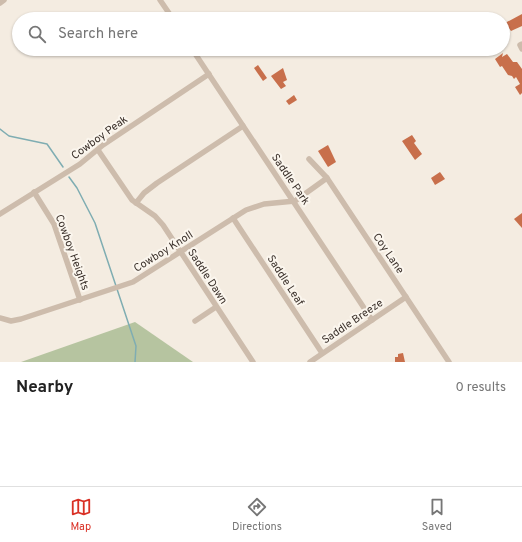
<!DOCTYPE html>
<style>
body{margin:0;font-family:Overpass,sans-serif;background:#f2f2f2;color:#222}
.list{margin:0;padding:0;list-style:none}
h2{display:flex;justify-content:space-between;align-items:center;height:52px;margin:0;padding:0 16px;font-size:17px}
h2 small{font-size:13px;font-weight:400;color:#767676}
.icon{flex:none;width:22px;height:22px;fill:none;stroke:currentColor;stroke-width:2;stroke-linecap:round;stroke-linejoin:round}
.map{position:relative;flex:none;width:522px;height:362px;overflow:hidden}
.search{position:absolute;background:#fff;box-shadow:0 1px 3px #0004;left:12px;right:12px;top:12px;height:44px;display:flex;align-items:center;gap:10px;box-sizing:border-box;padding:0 14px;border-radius:22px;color:#767676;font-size:15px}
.sheet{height:124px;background:#fff}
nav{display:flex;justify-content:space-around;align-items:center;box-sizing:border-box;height:56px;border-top:1px solid #e0e0e0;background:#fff;font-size:11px;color:#767676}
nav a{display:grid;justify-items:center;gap:2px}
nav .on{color:#d93025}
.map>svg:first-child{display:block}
.green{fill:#b6c4a0}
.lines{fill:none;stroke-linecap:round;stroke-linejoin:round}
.stream{stroke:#7fadb2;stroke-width:1.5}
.building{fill:#c86f4b}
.minor{stroke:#cdbcac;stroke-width:5.5}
.labels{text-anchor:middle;stroke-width:4;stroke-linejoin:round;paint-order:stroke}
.street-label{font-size:11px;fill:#3b312b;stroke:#fbf6ee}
</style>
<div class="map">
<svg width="522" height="362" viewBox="0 0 522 362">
<rect width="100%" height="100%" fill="#f4ece1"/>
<polygon class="green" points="135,322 193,362 21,362"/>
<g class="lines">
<g class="stream">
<polyline points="0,129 9,136 47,144 63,167"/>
<polyline points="69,177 77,188 95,223 136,346 135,362"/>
</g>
</g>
<g class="building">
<polygon points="522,14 522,26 511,31 505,23"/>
<polygon points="503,53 502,57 507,54 513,62 517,62 522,69 522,93 520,95 515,87 520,84 516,77 514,79 512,76 508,75 502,66 500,67 495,59"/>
<polygon points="258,65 267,78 263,81 254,68"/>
<polygon points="283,68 287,80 283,82 286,86 281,89 271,76"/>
<polygon points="294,95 297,100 289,105 286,101"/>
<polygon points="412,135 416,141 414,143 422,154 415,160 402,141"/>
<polygon points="328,145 336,162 328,167 318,151"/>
<polygon points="440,172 445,179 435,185 431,178"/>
<polygon points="522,213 522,228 514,219"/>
<polygon points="403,353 405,362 395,362 395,357 398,357 398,354"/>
</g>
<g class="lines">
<g class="minor">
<polyline points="160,0 173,19"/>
<polyline points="0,3 4,0"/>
<polyline points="522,44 520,45 522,49"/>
<polyline points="192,49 372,320"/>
<polyline points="98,150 132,200 155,216 163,225 253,362"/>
<polyline points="309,159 327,178 449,362"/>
<polyline points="34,192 54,224 80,300"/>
<polyline points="136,203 144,193 157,183 243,126"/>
<polyline points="0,214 80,164 103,145 209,74"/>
<polyline points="233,218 322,353"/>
<polyline points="0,318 11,321 21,319 133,282 246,210 264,204 295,201 327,178"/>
<polyline points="195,321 216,307"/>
<polyline points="310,362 406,297"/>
</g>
</g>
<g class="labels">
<g class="street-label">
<text transform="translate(99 137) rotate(-36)" y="4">Cowboy Peak</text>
<text transform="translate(291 179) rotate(56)" y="4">Saddle Park</text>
<text transform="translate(163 251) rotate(-32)" y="4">Cowboy Knoll</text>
<text transform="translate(73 252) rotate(70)" y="4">Cowboy Heights</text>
<text transform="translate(389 253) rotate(56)" y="4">Coy Lane</text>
<text transform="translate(208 276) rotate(57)" y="4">Saddle Dawn</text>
<text transform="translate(286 280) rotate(57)" y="4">Saddle Leaf</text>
<text transform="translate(352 321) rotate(-34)" y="4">Saddle Breeze</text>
</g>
</g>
</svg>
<div class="search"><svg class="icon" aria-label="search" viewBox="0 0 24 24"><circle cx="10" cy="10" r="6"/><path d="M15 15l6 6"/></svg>Search here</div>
</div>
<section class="sheet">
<h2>Nearby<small>0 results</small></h2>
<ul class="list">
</ul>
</section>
<nav>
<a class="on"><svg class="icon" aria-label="map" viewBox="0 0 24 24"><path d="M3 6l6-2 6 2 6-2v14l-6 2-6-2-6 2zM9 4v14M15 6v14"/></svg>Map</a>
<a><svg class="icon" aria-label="directions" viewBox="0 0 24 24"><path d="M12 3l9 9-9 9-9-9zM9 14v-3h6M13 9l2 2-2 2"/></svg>Directions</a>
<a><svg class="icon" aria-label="saved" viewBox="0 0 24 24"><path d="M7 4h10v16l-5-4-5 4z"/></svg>Saved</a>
</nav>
